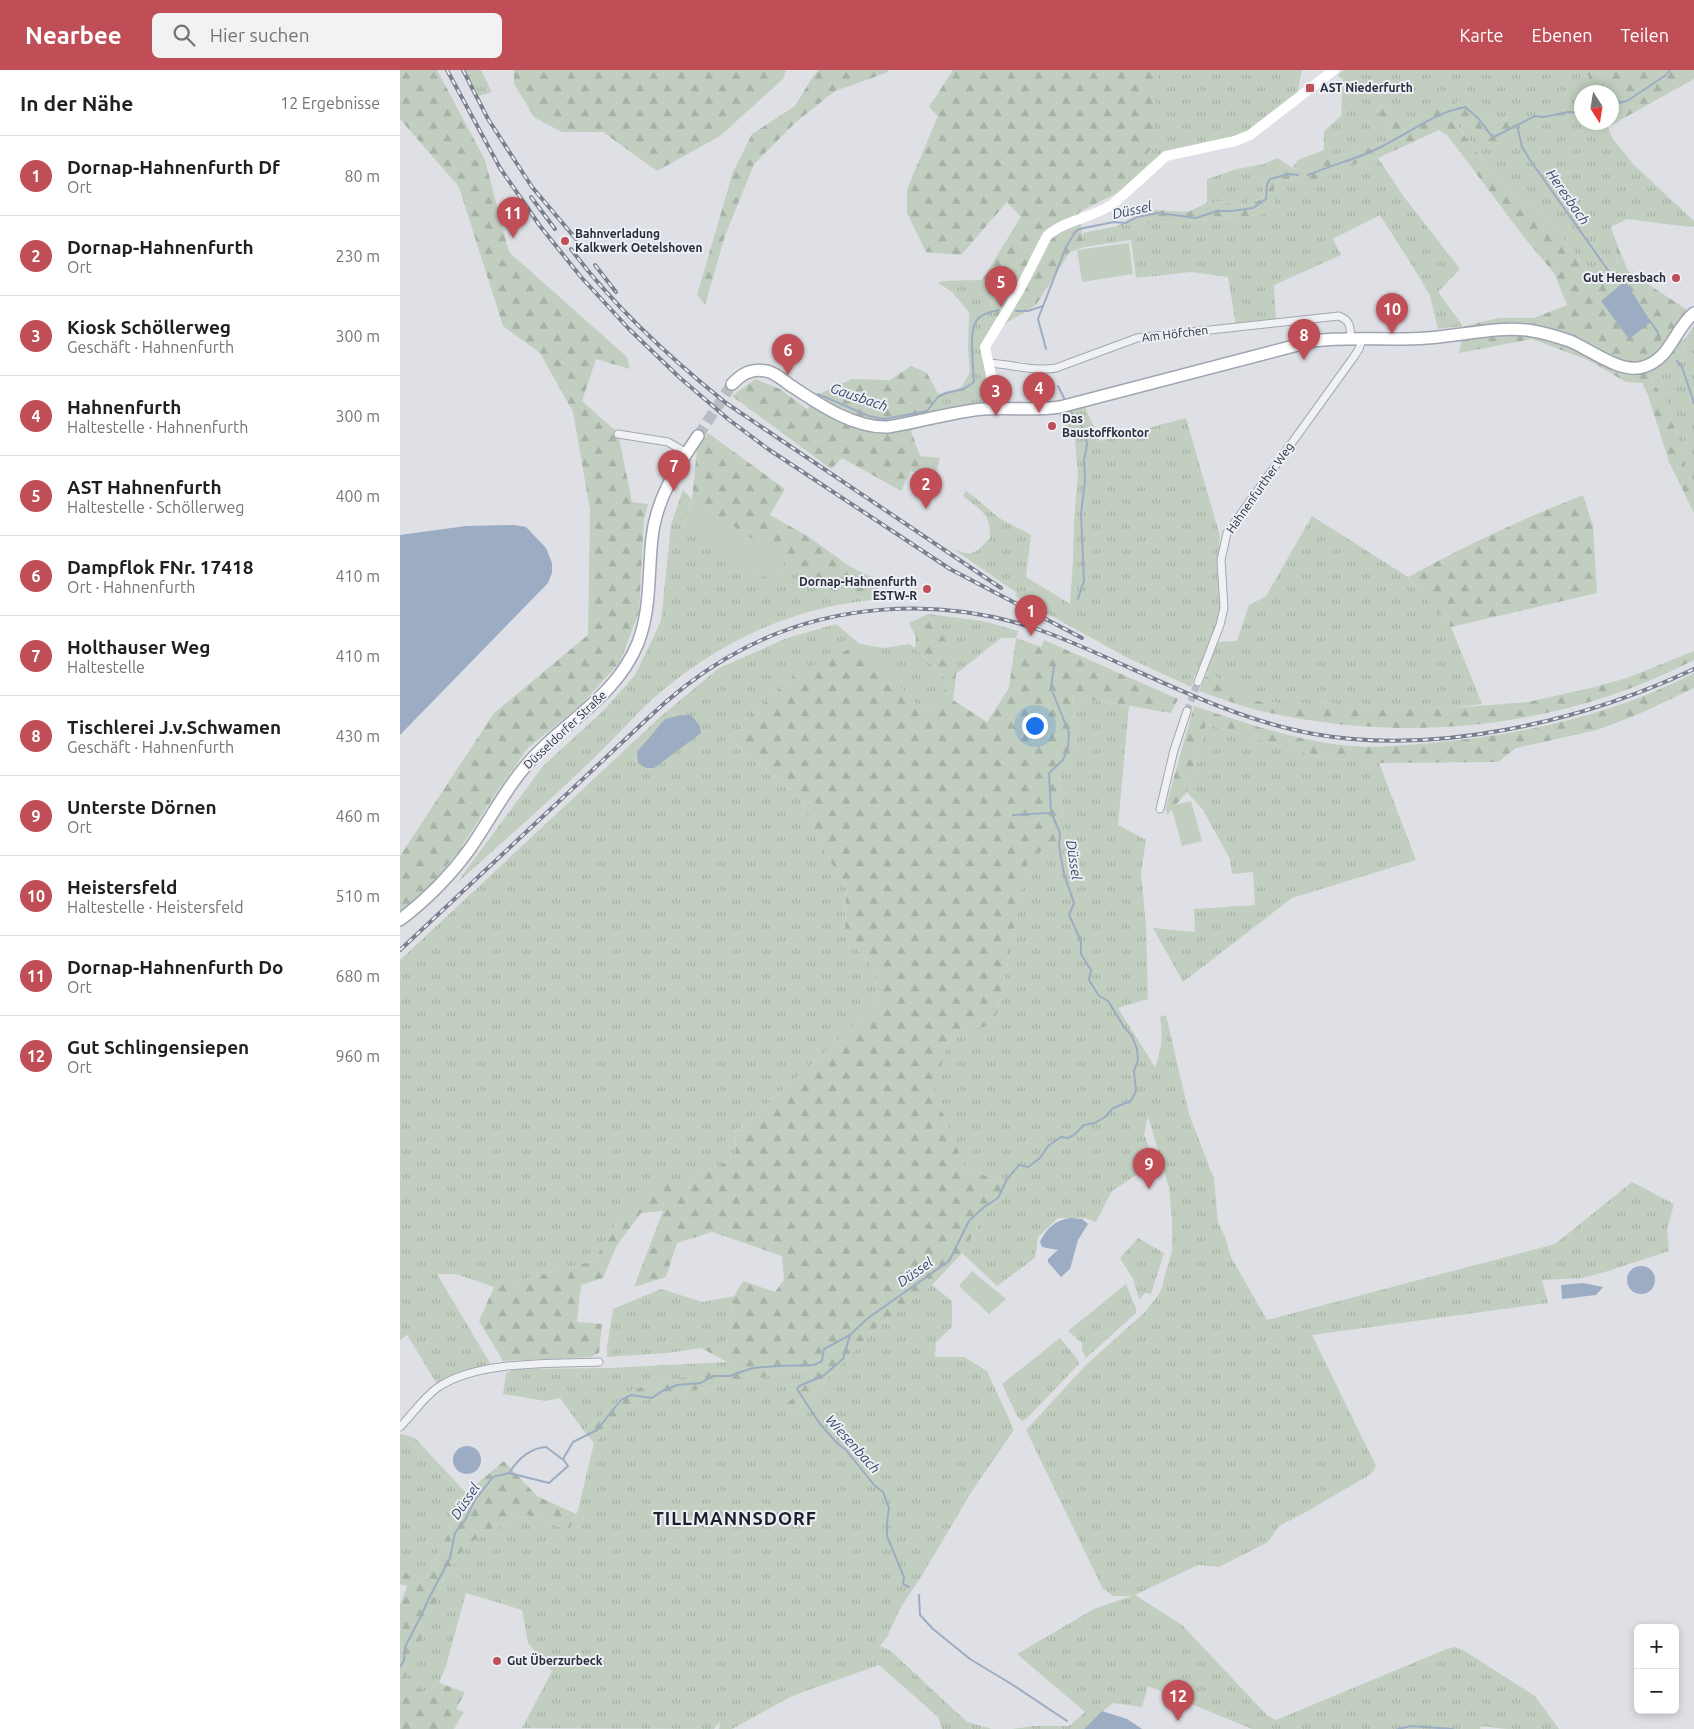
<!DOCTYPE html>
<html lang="de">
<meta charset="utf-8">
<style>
body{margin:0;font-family:Ubuntu,sans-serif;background:#f2f2f2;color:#202124}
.controls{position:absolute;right:15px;bottom:15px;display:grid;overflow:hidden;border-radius:8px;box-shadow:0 2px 8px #0003}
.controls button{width:45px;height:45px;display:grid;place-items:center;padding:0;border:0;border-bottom:1px solid #e0e0e0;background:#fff;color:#202124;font:25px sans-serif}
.compass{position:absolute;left:1174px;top:15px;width:45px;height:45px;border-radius:50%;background:#fff;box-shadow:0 2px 8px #0003;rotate:168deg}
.you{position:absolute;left:634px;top:655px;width:18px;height:18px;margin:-12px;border:4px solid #fff;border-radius:50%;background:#1a73e8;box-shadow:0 0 0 8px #1a73e833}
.badge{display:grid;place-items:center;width:32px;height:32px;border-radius:50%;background:#c04e56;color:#fff;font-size:16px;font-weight:700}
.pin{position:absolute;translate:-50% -41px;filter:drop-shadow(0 1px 2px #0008)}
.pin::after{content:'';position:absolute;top:26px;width:18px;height:15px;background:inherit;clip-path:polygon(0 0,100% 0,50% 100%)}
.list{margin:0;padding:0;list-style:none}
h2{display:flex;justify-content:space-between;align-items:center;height:65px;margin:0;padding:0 20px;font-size:21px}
h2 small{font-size:16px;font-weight:400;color:#757577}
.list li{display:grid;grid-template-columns:32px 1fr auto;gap:15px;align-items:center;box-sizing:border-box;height:80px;padding:0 20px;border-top:1px solid #e0e0e0}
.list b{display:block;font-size:19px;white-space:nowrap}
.list p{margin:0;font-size:16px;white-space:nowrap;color:#757577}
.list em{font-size:16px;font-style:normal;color:#757577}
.icon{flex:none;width:28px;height:28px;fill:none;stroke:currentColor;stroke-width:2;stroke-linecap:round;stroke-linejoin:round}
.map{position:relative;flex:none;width:1294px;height:1659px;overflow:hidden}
header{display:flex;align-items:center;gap:30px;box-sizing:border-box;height:70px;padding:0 25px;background:#c04e56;color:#fff}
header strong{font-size:24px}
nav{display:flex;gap:28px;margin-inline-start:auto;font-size:18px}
.search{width:350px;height:45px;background:#f2f2f2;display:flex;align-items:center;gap:12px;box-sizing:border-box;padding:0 18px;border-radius:8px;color:#757577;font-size:19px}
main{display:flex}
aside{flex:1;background:#fff}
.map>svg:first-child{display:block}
.grass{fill:url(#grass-tufts)}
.forest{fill:url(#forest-firs)}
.garden{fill:#c2cfc0}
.water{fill:#9cacc3}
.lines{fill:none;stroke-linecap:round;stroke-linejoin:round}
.stream{stroke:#9cacc3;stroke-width:2}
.street-tunnel{stroke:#babcc4;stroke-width:7;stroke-dasharray:7 3.5;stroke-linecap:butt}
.primary-tunnel{stroke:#babcc4;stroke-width:11;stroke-dasharray:11 5.5;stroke-linecap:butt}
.street-casing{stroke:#a4a7af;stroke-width:9}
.primary-casing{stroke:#9ea4b0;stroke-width:14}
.street{stroke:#f0f1f5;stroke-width:7}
.secondary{stroke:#fff;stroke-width:10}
.primary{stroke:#fff;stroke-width:11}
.rail-casing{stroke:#797f8e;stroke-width:4}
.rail{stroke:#edeff4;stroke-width:2;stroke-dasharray:5.5;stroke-linecap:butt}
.poi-dot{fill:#c04e56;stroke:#edeff4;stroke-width:2}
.labels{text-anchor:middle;stroke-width:4;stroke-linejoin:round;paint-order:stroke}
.poi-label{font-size:12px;font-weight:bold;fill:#292e3b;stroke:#edeff4;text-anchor:start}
.street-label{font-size:12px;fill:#292e3b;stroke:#edeff4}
.water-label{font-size:14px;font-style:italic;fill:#374a6a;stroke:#edeff4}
.district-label{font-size:18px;font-weight:bold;letter-spacing:1px;fill:#1b1f2c;stroke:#edeff4}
</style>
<header>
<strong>Nearbee</strong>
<div class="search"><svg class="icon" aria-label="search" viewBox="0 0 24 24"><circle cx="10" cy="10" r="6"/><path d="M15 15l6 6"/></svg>Hier suchen</div>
<nav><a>Karte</a><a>Ebenen</a><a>Teilen</a></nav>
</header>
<main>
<aside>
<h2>In der Nähe<small>12 Ergebnisse</small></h2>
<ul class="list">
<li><span class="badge">1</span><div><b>Dornap-Hahnenfurth Df</b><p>Ort</p></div><em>80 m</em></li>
<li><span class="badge">2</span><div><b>Dornap-Hahnenfurth</b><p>Ort</p></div><em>230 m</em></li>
<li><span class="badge">3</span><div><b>Kiosk Schöllerweg</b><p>Geschäft · Hahnenfurth</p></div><em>300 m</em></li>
<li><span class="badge">4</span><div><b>Hahnenfurth</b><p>Haltestelle · Hahnenfurth</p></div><em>300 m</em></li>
<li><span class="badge">5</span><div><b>AST Hahnenfurth</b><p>Haltestelle · Schöllerweg</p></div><em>400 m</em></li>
<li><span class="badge">6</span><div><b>Dampflok FNr. 17418</b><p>Ort · Hahnenfurth</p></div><em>410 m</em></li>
<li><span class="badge">7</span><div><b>Holthauser Weg</b><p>Haltestelle</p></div><em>410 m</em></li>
<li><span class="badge">8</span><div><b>Tischlerei J.v.Schwamen</b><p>Geschäft · Hahnenfurth</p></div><em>430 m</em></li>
<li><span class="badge">9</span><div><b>Unterste Dörnen</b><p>Ort</p></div><em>460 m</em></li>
<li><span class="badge">10</span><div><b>Heistersfeld</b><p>Haltestelle · Heistersfeld</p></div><em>510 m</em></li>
<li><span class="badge">11</span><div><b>Dornap-Hahnenfurth Do</b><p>Ort</p></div><em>680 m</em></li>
<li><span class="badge">12</span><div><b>Gut Schlingensiepen</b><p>Ort</p></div><em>960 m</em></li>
</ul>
</aside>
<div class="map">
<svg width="1294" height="1659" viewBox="0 0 1294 1659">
<defs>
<pattern id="grass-tufts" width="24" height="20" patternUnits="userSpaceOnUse" patternTransform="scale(1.25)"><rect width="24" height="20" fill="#c2cfc0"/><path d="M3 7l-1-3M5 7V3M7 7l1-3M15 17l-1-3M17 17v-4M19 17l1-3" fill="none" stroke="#a7b2a6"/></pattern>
<pattern id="forest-firs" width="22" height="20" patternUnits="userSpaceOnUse" patternTransform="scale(1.25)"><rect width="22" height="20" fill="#c2cfc0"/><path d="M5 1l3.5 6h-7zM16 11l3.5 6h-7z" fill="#a7b2a6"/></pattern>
</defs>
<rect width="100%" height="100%" fill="#dee0e6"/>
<g class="grass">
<polygon points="65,0 81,0 92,22 79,26"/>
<polygon points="758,0 902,0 897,26 855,60 832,70 764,84 729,115 717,123 752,76"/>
<polygon points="944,0 1187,0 1192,22 1182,22 1182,52 1206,53 1213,69 1234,95 1294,151 1294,156 1289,157 1227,149 1211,157 1216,171 1217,198 1194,214 1173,181 1148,150 1119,127 1087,96 1055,52 1061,49 1079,62 1090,75 1108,47 1096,53 1076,38 1028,44 1004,60 981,34 975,38 994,66 972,77 924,90 905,100 882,97 863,107 862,114 865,126 845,136 817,131 812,134 807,133 807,109 837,99 864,94 878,88 892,98 898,90 924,80 924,61 941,46 943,10 938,5"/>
<polygon points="978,88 1004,127 1060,199 1038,222 1063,256 1038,259 1030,226 1015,200 980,145 933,169 941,185 874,215 876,250 836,255 828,207 791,202 736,208 731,170 684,177 683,163 717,156 862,145 873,138 875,113 893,108 900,109 905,115 954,94"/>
<polygon points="582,210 600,257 585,283 595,336 548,342 538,324 561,318 570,302 568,278 569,242 552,222 538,213 542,211"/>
<path d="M1294,256v170l-26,-92 -18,-26c12,-6 24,-10 34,-18l-1,-19z"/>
<path d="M685,337l15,34 86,-23 34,118 -2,26 3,46 -3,34 19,-1 12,-36 17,-9 46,-80 96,61 43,50 31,77 -30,4 -34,-1 -55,4 -26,-8 -45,1 -38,-3 -46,-29 -13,3 -4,12 -65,-30 -111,-61 2,-3 -65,-45c21,10 23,5 38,-10 1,-25 -10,-28 -27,-42l3,-5 7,5 26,22 32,17 -5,42 44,27 3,-43 1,-40 4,-46 -3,-35 -16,-25z"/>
<path d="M283,420l9,9 -9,30 88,50 15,-18 22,16 27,15 11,1 26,7c-16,2 -33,4 -48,8 -60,14 -114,43 -161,82 -22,18 -41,41 -62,61 -46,46 -97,89 -145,133l87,-118 60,-55 32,-36 26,-54 10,-96z"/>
<polygon points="528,544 583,551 618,561 616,568 601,568 556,604 548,575"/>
<polygon points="436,554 460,574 484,578 509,574 515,578 546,609 548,616 524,642 399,602 344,651 329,668 400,727 428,788 446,815 445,865 476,901 478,934 351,1049 335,1061 336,1087 288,1111 266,1111 217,1152 194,1191 94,1217 56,1204 37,1204 90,1293 37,1314 7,1265 0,1270 0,890 260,647 319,598 387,568"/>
<path d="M672,626l57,10 -11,119 28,15 -5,33 5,53 2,73 -30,9 37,59c7,-18 8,-31 5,-50l6,-2 23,99 25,65 4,43 7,15 6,20 36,63 288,-76 77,-62 42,22 -7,26 2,21 -64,21 -23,6 -40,2 6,23 -236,32 64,131 -5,8 -65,38 -27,14 -11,16 -49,25 -21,-2 -63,30 47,30 85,90 9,5 171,-71 8,-2 8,3 72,46 24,33h-53l-25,-3 -1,3h-228l-104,-43 -6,21 -29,-4 -11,9 -18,17h-72l20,-3h37l16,-14 -68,-58 77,-45 38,-13h-18l-11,-7 -77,-159 59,-64 59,-53 15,-19 4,-9 1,-7 8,-27v-30l-3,-33 -21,-72 -4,18 11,29 -43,28 -16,31 -11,-4h-27l-20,19 -3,21 -38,28 -35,-33 26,-43 22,-21 -13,-11 -30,-6 -35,-82 20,-59 39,-5 7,-16 31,-154 36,-16 -6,-67 17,-27z"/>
<polygon points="806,654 920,687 979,693 1016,790 892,828 783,912 753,858 795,862 794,839 855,835 853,802 832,804 830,789 803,740 787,722"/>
<polygon points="738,1168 764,1183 751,1224 745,1223 739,1230 733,1209 720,1188"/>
<polygon points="726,1214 736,1238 736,1243 686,1288 682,1280 682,1273 668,1261"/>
<polygon points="532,1215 552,1231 552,1257 536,1272 535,1287 564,1287 587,1301 614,1360 572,1421 521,1507 501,1537 487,1567 480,1576 491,1581 567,1652 592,1659 542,1659 538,1647 479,1595 392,1626 332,1659 319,1659 320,1652 314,1659 122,1658 152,1601 128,1573 122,1540 66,1523 46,1596 39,1613 26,1622 2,1611 44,1510 66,1475 102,1455 127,1445 169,1460 178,1440 194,1373 234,1332 336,1312 401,1300 423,1298 385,1336 394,1343 477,1257"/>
<polygon points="261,1219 303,1232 334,1226 327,1274 268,1283 207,1287 207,1277 213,1239"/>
<polygon points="660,1268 678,1290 679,1294 627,1348 622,1351 617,1346 602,1314"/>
<polygon points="326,1292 337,1296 234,1319 183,1360 160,1328 145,1331 103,1324 106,1303 114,1299 209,1298"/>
<polygon points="2,1364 65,1429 26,1509 0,1501 0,1365"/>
</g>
<g class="forest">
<polygon points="0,0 37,0 85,90 109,182 227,287 230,299 196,289 182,331 218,363 232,432 248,434 244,450 239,542 220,592 181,635 128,678 96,723 59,781 33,812 0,842 0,786 94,643 188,565 190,440 173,342 140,283 103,256 59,117 0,49"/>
<polygon points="114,0 386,0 383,9 320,66 257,101 203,62 162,62 135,48 114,14"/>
<polygon points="419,0 489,0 486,3 435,21 396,52 354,94 325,166 305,235 297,225 333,102 352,64 395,36 412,8"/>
<polygon points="553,0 758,0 753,76 717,123 679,142 684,177 670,182 636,235 600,257 582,210 621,147 607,132 561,185 526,182 507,143 507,119 538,46 529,37"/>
<polygon points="1187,0 1294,0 1294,9 1208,57 1206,53 1212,52 1212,22 1192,22"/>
<path d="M1062,30l14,8 20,15 13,-6 7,19 -12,12 -14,-3 -11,-13 -18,-13 -6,4 32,43 32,31 29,23 25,31 21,33 23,-16 -1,-27 12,30 58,38 -15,24 12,8 1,19c-10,8 -22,12 -34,18l18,26 26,92v17l-25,-51 -21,-67 -6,-12 -16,-1 -38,-22 -56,-21 -73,14 5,-27 35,-8h35l33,-13 -13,-32 -31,-37 -75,-100 -9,-6 -61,28 -24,6 -49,22 -5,-7 -7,-1 -18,5 -2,25 -11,7 -145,11 37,-16 34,2 19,-9 5,1 5,-3 28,5 3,-6 9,1 8,-5 -3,-12 1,-7 6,-5 13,-5 23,3 19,-10 48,-13 22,-11 -19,-28 6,-4 23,26 24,-16z"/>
<polygon points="511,296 527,303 548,342 511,361 520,386 540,388 535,409 511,401 501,421 442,388 431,399 332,326 355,309 380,319 407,339 423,322 452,309 490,310"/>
<polygon points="308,363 385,419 370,445 409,467 449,496 481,512 472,530 446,523 435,522 408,507 292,429 297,378"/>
<path d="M1183,425l10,31 4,67 -146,34 -43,-50c57,-31 114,-58 175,-82z"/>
<path d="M528,544c12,17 27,37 28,58 0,9 -2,19 -3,28l34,22 22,-34 7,-50 25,9 3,-7 134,59 -7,14 -99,-17 4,50 -17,27 6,67 -36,17 -31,153 -7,16 -39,5 -19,59 34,82 30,6 13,11 -22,21 -26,43 -30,32 -55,42 -83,86 -9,-7 37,-38 -21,2 -65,12 -102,20 -40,41 -11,-13 51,-41 101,-23 -34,-18 26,-4 7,-48 9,-15 32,11 9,-12 -2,-24 -70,-24 -35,11 -11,34 -32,10 29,-76 -22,2 -24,32 -14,33 -22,7 -4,37 25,2 -3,29 -8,4 -88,4 -24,-40 15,-34 100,-26 23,-39 49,-42 22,1 48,-24 -1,-25 16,-13 127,-115 -2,-33 -31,-36 1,-50 -18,-27 -28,-61 -71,-59 15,-17 55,-49 61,-28 64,68 24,-26 -2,-7 -31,-31 1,-11 -7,-14z"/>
<path d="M1294,581v9c-135,70 -294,85 -441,49 -18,-5 -36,-12 -54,-18l9,-19 47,29 37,3 46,-1 25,8 55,-4 34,1 76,-6 63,-14 36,-10z"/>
<path d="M1294,603v15l-55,26 -42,16 -81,18 -18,14 -119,1 -59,-6 -114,-33 -19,68 -20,23 -1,-9 28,-100c46,15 91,31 139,38 33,5 65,2 98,-1 91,-8 182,-28 263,-70z"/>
<polygon points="2,1364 15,1368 66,1423 104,1391 137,1426 176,1444 169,1460 127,1445 102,1455 66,1475 44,1510 3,1611 26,1622 39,1613 65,1622 56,1639 64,1642 54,1659 0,1659 0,1535 7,1516 0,1514 0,1501 26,1509 65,1429"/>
</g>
<g class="garden">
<polygon points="729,173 733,204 682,212 677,180"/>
<polygon points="292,429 386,491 371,509 283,460"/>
<polygon points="791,731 802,771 782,776 771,736"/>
<polygon points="572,1201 606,1229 589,1244 559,1216"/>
</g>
<g class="water">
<polygon points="1225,211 1251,252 1229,269 1201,231"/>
<polygon points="114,455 126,457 146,478 152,493 152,503 148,513 0,665 0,465 66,456"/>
<polygon points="281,645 291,645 300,656 301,663 254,698 246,698 238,693 237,682 265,649"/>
<path d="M670,1148l12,1 6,5 -10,16 -8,29 -9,8 -13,-15v-3l10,-9 -16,-3 -2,-5c7,-14 14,-21 30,-24z"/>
<circle cx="1241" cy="1210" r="14"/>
<polygon points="1183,1213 1203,1217 1196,1225 1162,1229 1161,1215"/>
<circle cx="67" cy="1390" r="14"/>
<polygon points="702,1641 727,1649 742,1659 684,1659"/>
</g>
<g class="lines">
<g class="stream">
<polyline points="1212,34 1227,31 1266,5 1270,0"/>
<polyline points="1117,55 1122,77 1130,90 1212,206"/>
<path d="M908,105c23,-10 49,-16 71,-27 29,-14 54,-35 86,-41l13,11 12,16 4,3 41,-21 9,1 24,-5 14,1"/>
<polyline points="616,241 628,241 643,236"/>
<polyline points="1250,251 1257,261 1260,268"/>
<polyline points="646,279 638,249 666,177 675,162 679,159 714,152 725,153 737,147 758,143 796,148 817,141 831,141 853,138 866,129 867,114 870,109 889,104 898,105"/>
<polyline points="1277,291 1282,297 1294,333"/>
<polyline points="658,316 666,332"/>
<path d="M418,324l51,22 15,3 43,-8 11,-14 8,-4 18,-4 10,-7c-1,-13 -2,-26 -2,-40 0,-22 6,-28 27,-32"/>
<polyline points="669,339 681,355 686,365 687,375 684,390 685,410 681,444 684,511 678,529"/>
<polyline points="613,745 650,743"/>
<polyline points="450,1265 443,1289 423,1306 399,1316 397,1319 420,1354 437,1373 446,1380 474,1415 483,1422 489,1438 487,1452 487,1466 504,1507 503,1514 509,1517"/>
<path d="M109,1403c9,-14 20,-25 37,-26l16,12"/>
<polyline points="519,1525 520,1545 533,1559 570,1589 613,1615 667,1651"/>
<polyline points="0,1597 4,1591 5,1577 23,1542 28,1530 50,1488 55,1463 65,1450 75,1430 93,1407 109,1403 149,1413 168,1396 163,1389 173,1372 197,1360 221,1330 231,1325 252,1328 262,1321 277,1315 301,1313 313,1306 329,1306 353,1298 377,1296 414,1295 422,1291 424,1279 450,1265 468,1248 549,1191 569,1151 584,1137 598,1128 607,1109 619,1095 628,1097 640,1088 648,1076 661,1067 668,1068 674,1065 684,1055 695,1053 705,1047 713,1038 731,1031 736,1021 734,1001 738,990 737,979 732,966 724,957 708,931 699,926 689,910 691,900 681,884 681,871 669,845 674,833 664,804 659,776 660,763 651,742 649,703 663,690 668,677 669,663 651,618 654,596"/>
<polyline points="998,1659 1011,1656 1053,1659"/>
</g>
<polyline class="street-tunnel" points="787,641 798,612"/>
<polyline class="primary-tunnel" points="298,366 332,314"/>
<g class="street-casing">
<g id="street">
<path d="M588,293c22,1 47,9 68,5l81,-30 202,-22c12,5 11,11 12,23"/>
<polyline points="218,364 268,372 287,383"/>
<polyline points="798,612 820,555 824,538 821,490 827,463 953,288 959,279 962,269"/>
<polyline points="760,739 774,680 787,641"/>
<path d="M0,1357c12,-12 23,-29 37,-39 39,-28 116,-24 162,-26"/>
</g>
</g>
<g class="primary-casing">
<g id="primary">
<path d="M332,314c10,-10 19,-16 34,-13 9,1 19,11 27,16 27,18 61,41 95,40 32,-5 63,-15 95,-18 26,-2 51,2 77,-2l253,-66c38,-5 76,0 114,-3 35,-2 72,-13 106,-7 13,2 25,6 37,10 21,9 51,33 73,26 28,-8 31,-38 51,-54"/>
<path d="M0,850c26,-20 50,-44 69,-70 19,-27 34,-57 55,-82 37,-46 90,-67 114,-125 13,-34 10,-69 14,-105 4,-39 25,-71 46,-102"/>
</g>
</g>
<use href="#street" class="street"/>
<path class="secondary" d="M598,338l-13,-61 35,-58 27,-53c19,-17 46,-18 66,-32l53,-48 69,-15 15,-6 84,-65"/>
<use href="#primary" class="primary"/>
<g class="rail-casing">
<g id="rail">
<polyline points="47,0 100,98 140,156 181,207 229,259 279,307 328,349 368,379 550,499 682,568"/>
<polyline points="63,0 88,49 132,117 176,169"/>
<polyline points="131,127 155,159"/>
<path d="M171,179c43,58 99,109 155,154l275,185"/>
<polyline points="195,195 216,222"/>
<path d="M0,880l246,-230c24,-23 50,-44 79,-61 97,-58 218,-65 323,-26 89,34 172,84 266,101 123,22 269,-13 380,-65"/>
</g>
</g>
<use href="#rail" class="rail"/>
</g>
<g class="poi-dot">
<rect x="905" y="13" width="10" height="10" rx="2.5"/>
<circle cx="165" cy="171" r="5"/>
<circle cx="1276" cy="208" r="5"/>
<circle cx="652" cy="356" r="5"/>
<circle cx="527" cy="519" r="5"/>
<circle cx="97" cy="1591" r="5"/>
</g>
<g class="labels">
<g class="poi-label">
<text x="920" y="22">AST Niederfurth</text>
<text x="175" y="168">Bahnverladung<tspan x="175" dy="14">Kalkwerk Oetelshoven</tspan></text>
<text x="1266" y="212" text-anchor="end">Gut Heresbach</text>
<text x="662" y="353">Das<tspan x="662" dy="14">Baustoffkontor</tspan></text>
<text x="517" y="516" text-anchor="end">Dornap-Hahnenfurth<tspan x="517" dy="14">ESTW-R</tspan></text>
<text x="107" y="1595">Gut Überzurbeck</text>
</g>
<g class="street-label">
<text transform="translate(775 264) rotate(-7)" y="4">Am Höfchen</text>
<text transform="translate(860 418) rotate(-55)" y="4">Hahnenfurther Weg</text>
<text transform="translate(165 660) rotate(-43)" y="4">Düsseldorfer Straße</text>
</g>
<g class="water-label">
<text transform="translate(1168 127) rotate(55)" y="5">Heresbach</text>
<text transform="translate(732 140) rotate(-12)" y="5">Düssel</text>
<text transform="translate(459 327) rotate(19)" y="5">Gausbach</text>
<text transform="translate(674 790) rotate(81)" y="5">Düssel</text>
<text transform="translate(515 1202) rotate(-35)" y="5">Düssel</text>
<text transform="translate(453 1374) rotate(48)" y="5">Wiesenbach</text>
<text transform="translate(65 1431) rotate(-56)" y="5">Düssel</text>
</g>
<g class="district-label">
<text x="335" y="1455">TILLMANNSDORF</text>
</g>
</g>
</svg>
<div class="controls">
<button>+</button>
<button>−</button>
</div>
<svg class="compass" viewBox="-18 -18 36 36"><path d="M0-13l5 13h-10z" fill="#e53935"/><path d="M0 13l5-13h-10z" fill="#757577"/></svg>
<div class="you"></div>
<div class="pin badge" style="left:631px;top:566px">1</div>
<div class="pin badge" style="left:526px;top:439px">2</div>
<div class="pin badge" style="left:596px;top:346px">3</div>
<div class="pin badge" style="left:639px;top:343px">4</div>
<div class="pin badge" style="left:601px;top:237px">5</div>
<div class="pin badge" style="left:388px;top:305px">6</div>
<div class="pin badge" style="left:274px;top:421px">7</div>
<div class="pin badge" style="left:904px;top:290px">8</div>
<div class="pin badge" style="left:749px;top:1119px">9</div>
<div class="pin badge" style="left:992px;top:264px">10</div>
<div class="pin badge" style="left:113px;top:168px">11</div>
<div class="pin badge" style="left:778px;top:1651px">12</div>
</div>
</main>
